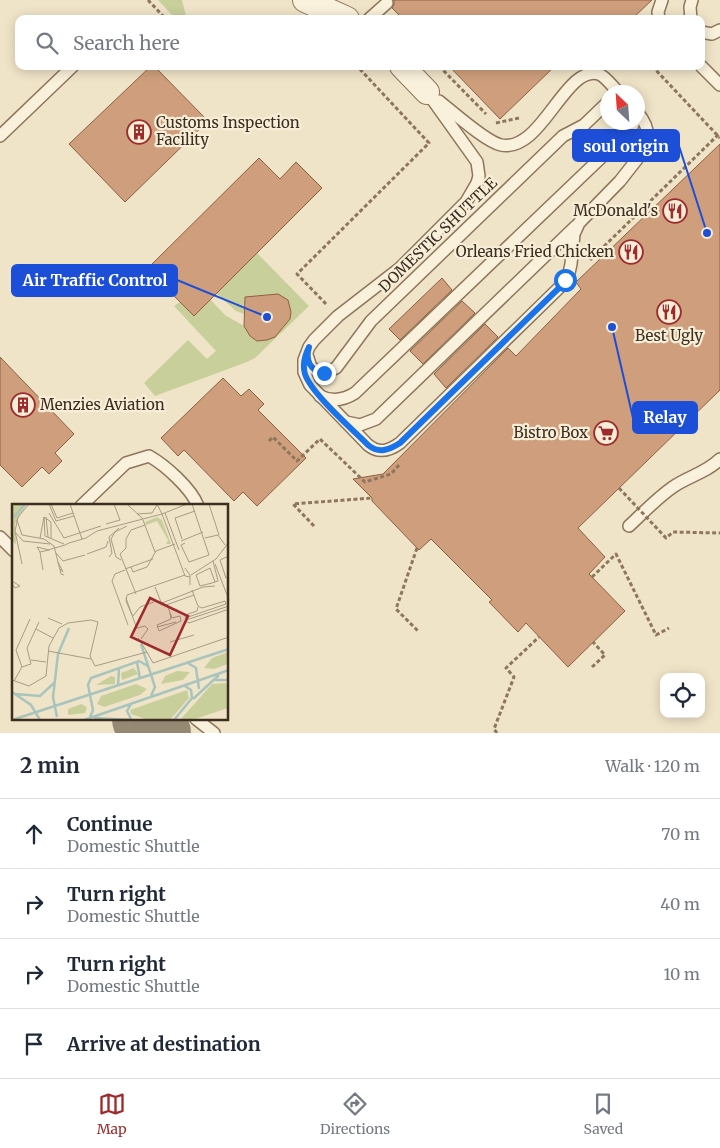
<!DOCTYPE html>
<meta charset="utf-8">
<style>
body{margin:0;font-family:Merriweather,serif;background:#f6f6f7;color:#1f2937}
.controls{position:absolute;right:15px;bottom:15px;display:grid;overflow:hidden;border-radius:10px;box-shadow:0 2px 12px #0003}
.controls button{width:45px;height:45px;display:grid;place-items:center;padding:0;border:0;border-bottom:1px solid #e0e1e3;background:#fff;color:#1f2937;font:25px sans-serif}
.compass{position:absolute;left:600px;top:85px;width:45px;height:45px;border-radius:50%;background:#fff;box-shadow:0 2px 12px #0003;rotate:335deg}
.stop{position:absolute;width:15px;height:15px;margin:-11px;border:4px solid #1a73e8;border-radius:50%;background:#fff}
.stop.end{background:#1a73e8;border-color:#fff;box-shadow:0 1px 5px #0008}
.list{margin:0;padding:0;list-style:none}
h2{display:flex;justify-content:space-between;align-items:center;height:65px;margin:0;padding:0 20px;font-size:21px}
h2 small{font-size:16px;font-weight:400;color:#747a83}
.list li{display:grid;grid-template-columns:32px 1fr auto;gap:15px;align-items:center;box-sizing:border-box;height:70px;padding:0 20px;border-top:1px solid #e0e1e3}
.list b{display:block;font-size:19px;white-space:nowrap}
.list p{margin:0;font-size:16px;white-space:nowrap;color:#747a83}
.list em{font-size:16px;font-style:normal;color:#747a83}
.icon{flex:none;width:28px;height:28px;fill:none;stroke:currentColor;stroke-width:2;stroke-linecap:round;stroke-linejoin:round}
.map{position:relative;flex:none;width:720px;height:733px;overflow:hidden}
.search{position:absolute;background:#fff;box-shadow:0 2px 12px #0003;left:15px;right:15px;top:15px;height:55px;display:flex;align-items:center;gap:12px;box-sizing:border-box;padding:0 18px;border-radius:10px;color:#747a83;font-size:19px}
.sheet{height:345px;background:#fff}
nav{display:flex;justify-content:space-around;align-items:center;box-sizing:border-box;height:70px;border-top:1px solid #e0e1e3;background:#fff;font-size:14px;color:#747a83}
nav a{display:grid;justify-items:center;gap:2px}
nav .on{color:#9e2a2b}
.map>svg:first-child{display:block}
.green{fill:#c9cf9b}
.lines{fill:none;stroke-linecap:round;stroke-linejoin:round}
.taxiway{stroke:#968974;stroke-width:66}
.building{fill:#cf9f7d;stroke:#8d5f41}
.service-casing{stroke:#8d765c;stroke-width:14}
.minor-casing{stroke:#8d765c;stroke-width:26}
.path{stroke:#8d765c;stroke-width:3;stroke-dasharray:4 2.5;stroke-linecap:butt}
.service{stroke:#faf1dc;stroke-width:11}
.minor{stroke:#faf1dc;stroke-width:24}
.path-bridge{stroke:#8d765c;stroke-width:3;stroke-dasharray:4 2.5;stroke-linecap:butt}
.route{stroke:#1a73e8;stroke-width:6}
.labels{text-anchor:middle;stroke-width:4.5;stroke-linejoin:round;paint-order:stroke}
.poi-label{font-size:15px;fill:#3d2e20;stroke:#f7eed8;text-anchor:end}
.street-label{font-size:15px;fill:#3d2e20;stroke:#f7eed8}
.inset-river{fill:none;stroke:#a9c4bc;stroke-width:2.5}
.inset-road{fill:none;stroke:#a89b85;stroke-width:1}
.view{fill:#9e2a2b;fill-opacity:0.15;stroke:#9e2a2b;stroke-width:2.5}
.inset-edge{fill:none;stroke:#3d2e20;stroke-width:2.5}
.leader{fill:none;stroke:#1d4ed8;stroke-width:2}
.callout-dot{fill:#1d4ed8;stroke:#f7eed8;stroke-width:2}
.callout{fill:#1d4ed8;stroke:#1d4ed8;stroke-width:2}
.callout-label{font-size:16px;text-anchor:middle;font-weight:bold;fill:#fff}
</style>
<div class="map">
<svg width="720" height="733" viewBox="0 0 720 733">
<rect width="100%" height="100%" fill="#f0e4c8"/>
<g class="green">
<polygon points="158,0 182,0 186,16 173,16"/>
<path d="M257,253l52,53 -54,52 -8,4 -92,34 -11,-13 44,-43 19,19 9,-8 -42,-45 6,-4 30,-3 15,16 19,11 6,10 7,5 17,-6 17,-22 -4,-13c-19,-13 -31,-2 -43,14l-8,-3 -20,-18z"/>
</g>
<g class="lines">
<polyline class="taxiway" points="145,719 158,733"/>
</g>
<g class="building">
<polygon points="394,0 652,0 632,19 403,19 392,8 394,5"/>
<polygon points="151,66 154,66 208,121 125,202 69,144"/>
<polygon points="449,66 555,66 500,119"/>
<polygon points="720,144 720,390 578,528 605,557 589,574 625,611 568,667 526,623 518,632 489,602 492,600 431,539 419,550 372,501 372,498 353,479 383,474 508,348 516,356 581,289 576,282"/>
<polygon points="259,158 280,179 296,162 322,188 194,316 147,269"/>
<polygon points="442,278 452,290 400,340 389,329"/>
<polygon points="278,294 288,300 291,312 290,319 275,337 267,340 257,341 250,336 244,326 245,297"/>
<polygon points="462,301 475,313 423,364 410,351"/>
<polygon points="485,324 498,337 446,388 434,374"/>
<polygon points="0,357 74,434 55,453 62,461 49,474 42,467 22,487 0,465"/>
<polygon points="223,378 241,396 249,389 264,404 258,410 306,458 257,506 243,492 234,501 184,450 178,456 161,438"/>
</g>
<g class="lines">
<g class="service-casing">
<g id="service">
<polyline points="369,19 387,3"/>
<polyline points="659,19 658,12 662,0"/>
<polyline points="691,19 690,7 692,0"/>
<polyline points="701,32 712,34 720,30"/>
<polyline points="701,66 720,85"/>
<path d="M427,92l50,70 2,14 -2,7 -11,19 -66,66 -62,48 -24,24 -5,7 -5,13v12l6,13 58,60c11,9 21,6 32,-2l161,-157 8,-13 2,-9 3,-30 5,-11 41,-42 25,-32c6,-14 2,-25 -7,-36"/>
<path d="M439,101c14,11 47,41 62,44 41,8 64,-81 98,-71 7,3 14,13 19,18"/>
<polyline points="0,136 73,66"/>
<polyline points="307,355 311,367 318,372 324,373 336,368 371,321 563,136 584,125 608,102"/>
<path d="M320,396c12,6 24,4 35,-3l276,-264 3,-7"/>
<polyline points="346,422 360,425 376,419 576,226"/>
<path d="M81,506l45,-43 23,-7c16,9 42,32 49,50"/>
<path d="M629,526c14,-13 28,-28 44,-39 16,-11 33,-14 47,-28"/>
<polyline points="0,537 14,551"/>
<polyline points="196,719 214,733"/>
</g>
</g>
<g class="minor-casing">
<g id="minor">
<polyline points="305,0 347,19"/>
<polyline points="402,66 427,92"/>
</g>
</g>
<g class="path">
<polyline points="148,0 164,17 182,19"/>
<polyline points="439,66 486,114"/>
<polyline points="652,66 720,138"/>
<polyline points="496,123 519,118"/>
<polyline points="590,260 720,133"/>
<polyline points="326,304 297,274 429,143 357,66"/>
<polyline points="269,441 273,437 297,461 320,439 365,482 391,474 399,465"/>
<polyline points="314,526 293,504 372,498"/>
<polyline points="417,548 396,609 418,631"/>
<polyline points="592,577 616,554 656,635 669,628"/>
<polyline points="592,667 605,655 593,642"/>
<polyline points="497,733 494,729 514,677 506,668 539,637"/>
</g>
<use href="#service" class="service"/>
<use href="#minor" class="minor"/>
<polyline class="path-bridge" points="619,488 666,538 673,532 720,533"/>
</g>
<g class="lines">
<path class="route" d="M324,373c-14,-2 -19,-13 -15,-26 -4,8 -7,17 -4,27 6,19 47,55 63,71 11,9 21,5 32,-2l161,-157 4,-6"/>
</g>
<defs>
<g id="building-ring" transform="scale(1.25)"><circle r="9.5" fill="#f7eed8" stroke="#9e2a2b" stroke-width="1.5"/><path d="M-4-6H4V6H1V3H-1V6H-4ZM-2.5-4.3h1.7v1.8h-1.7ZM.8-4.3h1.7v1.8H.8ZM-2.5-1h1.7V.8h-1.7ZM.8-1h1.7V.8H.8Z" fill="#9e2a2b"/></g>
<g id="restaurant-ring" transform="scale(1.25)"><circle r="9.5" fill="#f7eed8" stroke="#9e2a2b" stroke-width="1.5"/><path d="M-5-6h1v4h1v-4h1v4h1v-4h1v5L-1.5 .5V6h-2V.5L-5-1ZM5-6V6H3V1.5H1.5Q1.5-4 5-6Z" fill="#9e2a2b"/></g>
<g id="supermarket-ring" transform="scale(1.25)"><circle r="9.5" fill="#f7eed8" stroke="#9e2a2b" stroke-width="1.5"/><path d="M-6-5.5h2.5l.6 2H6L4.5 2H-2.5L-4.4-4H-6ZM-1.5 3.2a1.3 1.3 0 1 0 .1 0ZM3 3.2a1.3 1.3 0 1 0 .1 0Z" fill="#9e2a2b"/></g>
</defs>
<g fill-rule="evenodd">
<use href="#building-ring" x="139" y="132"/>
<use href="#restaurant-ring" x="675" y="211"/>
<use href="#restaurant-ring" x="631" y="252"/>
<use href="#restaurant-ring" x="669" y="312"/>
<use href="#building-ring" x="23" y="405"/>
<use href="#supermarket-ring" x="606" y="433"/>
</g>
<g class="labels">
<g class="poi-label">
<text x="156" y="128" text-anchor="start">Customs Inspection<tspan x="156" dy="17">Facility</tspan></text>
<text x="658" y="216">McDonald's</text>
<text x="614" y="257">Orleans Fried Chicken</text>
<text x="669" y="341" text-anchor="middle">Best Ugly</text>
<text x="40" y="410" text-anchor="start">Menzies Aviation</text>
<text x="588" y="438">Bistro Box</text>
</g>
<g class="street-label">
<text transform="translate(438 235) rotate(-44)" y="5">DOMESTIC SHUTTLE</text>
</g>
</g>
<g transform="translate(12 504)">
<rect width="216" height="216" fill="#f0e4c8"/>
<path d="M15,0l-12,20 1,20 -4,-3v-36zM145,13l5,3 9,24h-5l2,-4 -11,-19 -11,4 -1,-3zM216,148v12l-14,5 -10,-1 8,-10zM122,164l4,6 -16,6 -1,-7zM165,167l13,1 -7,8 -22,4 4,-8zM99,172l4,1v7l-19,1zM216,179v25l-36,12h-12l32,-36zM124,180l11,5 -7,6 -36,12 -7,-3 4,-8zM175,186l2,8 -19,22h-22l-17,-6 -1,-4zM69,200l6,3 -2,6 -17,2v-6z" fill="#c9cf9b"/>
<path class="inset-river" d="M2,13l11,-13M129,140l14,43 -4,9M125,158l3,17M176,159l8,5 3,21M201,176h16M106,182l1,-18M0,188l19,13 9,15M3,190l25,2 14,-13M181,195l26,-24M45,213l-4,-20 5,-43 11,-26M78,213l3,-7 -5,-25 3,-7 48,-17 9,5M82,214l38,2M119,215l-4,-8 4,-7M0,216l217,-71M72,216l145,-50M162,216l18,-22 -1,-8 -6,-4"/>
<path class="inset-road" d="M37,0l7,17 18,-5M39,0l6,14 16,-5M58,0l12,35M115,0l16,15M145,0l5,10 25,-10M197,0l10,31M37,9l15,25 37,-12M153,9l14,37M125,10l15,-1 5,-8M32,13l1,19 19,8M32,13l7,5v17M34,13l2,20M5,16l5,15 22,4 10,7 7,28 3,1M131,16l12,32M94,20l14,-4 -6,-16M4,29l7,8 27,3M28,34l4,-21M193,34l13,-3 7,10M170,35l-7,-21 20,-7M169,37l22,-9M173,39l-4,2 8,17 20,-7 -17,-51M37,46l-12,-3 3,5 9,-2 5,-2h1l10,-3 4,-2 17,-5 11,-7 65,-17 23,62 5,1M28,48l3,18M44,49l7,8 22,-6M75,50l19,-7 2,-6M217,52l-9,4 6,18 3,-1M97,53l3,-4 -3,-16 10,-9M109,56l-5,-3 -5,-18 4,-7 12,-6M201,57l5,20 -6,2 -12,3 -4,-11 14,-7 5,14M46,58l5,10 -3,-3M10,60l-7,-33 3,-14 11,-13M203,60l14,36M119,63l2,5 14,-5 9,-16 19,-7M173,64l5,7v10M113,65l28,-10M113,66l-10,4 -3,7 16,44M179,71l25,-16 13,-17M0,77l8,5 -5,2 -3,-4M143,83l6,15 7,5 4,11 8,-2 1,5 -22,10 -2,-6 14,-6 -1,-6M180,86l6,16M124,90l-16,-40 6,-6v-9l5,-9 14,-5M114,94l11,31M150,99l41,-16 12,-1M154,101l28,-10M186,102l4,2 23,-7 1,3M120,111l-6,-14 1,-6 58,-20M121,112l7,-9 14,-5M176,113l38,-13M36,114l14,6M18,115l-14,31 6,17 9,-3 -4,-16 12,-26M174,116l43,-14M174,117l3,2 40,-14M174,117l-1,-6 12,-4 1,-4M145,123l19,-5M125,124l8,-2 3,3 -7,10M24,125l17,9M126,134l9,14M158,138l24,-7M36,147l43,8M19,156l15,2M0,176l17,6 17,-10 3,-30 10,-18 9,-5 23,-3 7,2 -8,34 5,10 52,-14 6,11 76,-26M2,177l8,-14"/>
<path class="view" d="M138,94l38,18 -18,39 -39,-18z"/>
<rect width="216" height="216" class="inset-edge"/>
</g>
<path class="leader" d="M707 233L679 146M267 317L177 280M612 327L633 418"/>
<g class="callout-dot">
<circle cx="707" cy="233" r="5"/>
<circle cx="267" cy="317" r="5"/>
<circle cx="612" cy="327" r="5"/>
</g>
<g class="callout">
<rect x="573" y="130" width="106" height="31" rx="5"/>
<rect x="12" y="265" width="165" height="31" rx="5"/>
<rect x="633" y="402" width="64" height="31" rx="5"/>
</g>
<g class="callout-label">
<text x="626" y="152">soul origin</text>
<text x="95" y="286">Air Traffic Control</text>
<text x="665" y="423">Relay</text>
</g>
</svg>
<div class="controls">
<button><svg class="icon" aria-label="locate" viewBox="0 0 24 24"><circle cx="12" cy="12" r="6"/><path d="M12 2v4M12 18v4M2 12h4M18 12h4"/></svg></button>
</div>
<svg class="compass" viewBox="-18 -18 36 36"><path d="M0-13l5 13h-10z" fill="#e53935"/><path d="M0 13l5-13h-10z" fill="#747a83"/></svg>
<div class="stop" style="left:565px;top:280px"></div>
<div class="stop end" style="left:324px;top:373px"></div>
<div class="search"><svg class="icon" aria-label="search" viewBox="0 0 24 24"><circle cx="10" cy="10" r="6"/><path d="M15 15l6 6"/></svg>Search here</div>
</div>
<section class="sheet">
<h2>2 min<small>Walk · 120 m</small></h2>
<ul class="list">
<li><svg class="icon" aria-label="ahead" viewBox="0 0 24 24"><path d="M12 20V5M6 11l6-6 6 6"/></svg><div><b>Continue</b><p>Domestic Shuttle</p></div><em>70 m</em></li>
<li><svg class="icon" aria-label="right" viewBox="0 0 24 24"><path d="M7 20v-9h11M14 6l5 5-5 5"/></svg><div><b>Turn right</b><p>Domestic Shuttle</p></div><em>40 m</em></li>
<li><svg class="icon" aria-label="right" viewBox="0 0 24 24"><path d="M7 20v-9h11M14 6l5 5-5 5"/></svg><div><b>Turn right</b><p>Domestic Shuttle</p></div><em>10 m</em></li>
<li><svg class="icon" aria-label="arrive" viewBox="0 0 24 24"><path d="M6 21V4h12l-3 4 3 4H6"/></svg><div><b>Arrive at destination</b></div></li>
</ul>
</section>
<nav>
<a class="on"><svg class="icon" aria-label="map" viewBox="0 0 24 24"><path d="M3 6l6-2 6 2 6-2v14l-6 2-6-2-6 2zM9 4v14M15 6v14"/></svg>Map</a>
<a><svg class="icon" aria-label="directions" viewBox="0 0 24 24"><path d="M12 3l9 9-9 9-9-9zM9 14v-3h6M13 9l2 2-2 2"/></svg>Directions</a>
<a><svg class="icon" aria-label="saved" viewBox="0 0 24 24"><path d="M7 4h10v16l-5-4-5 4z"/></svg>Saved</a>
</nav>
